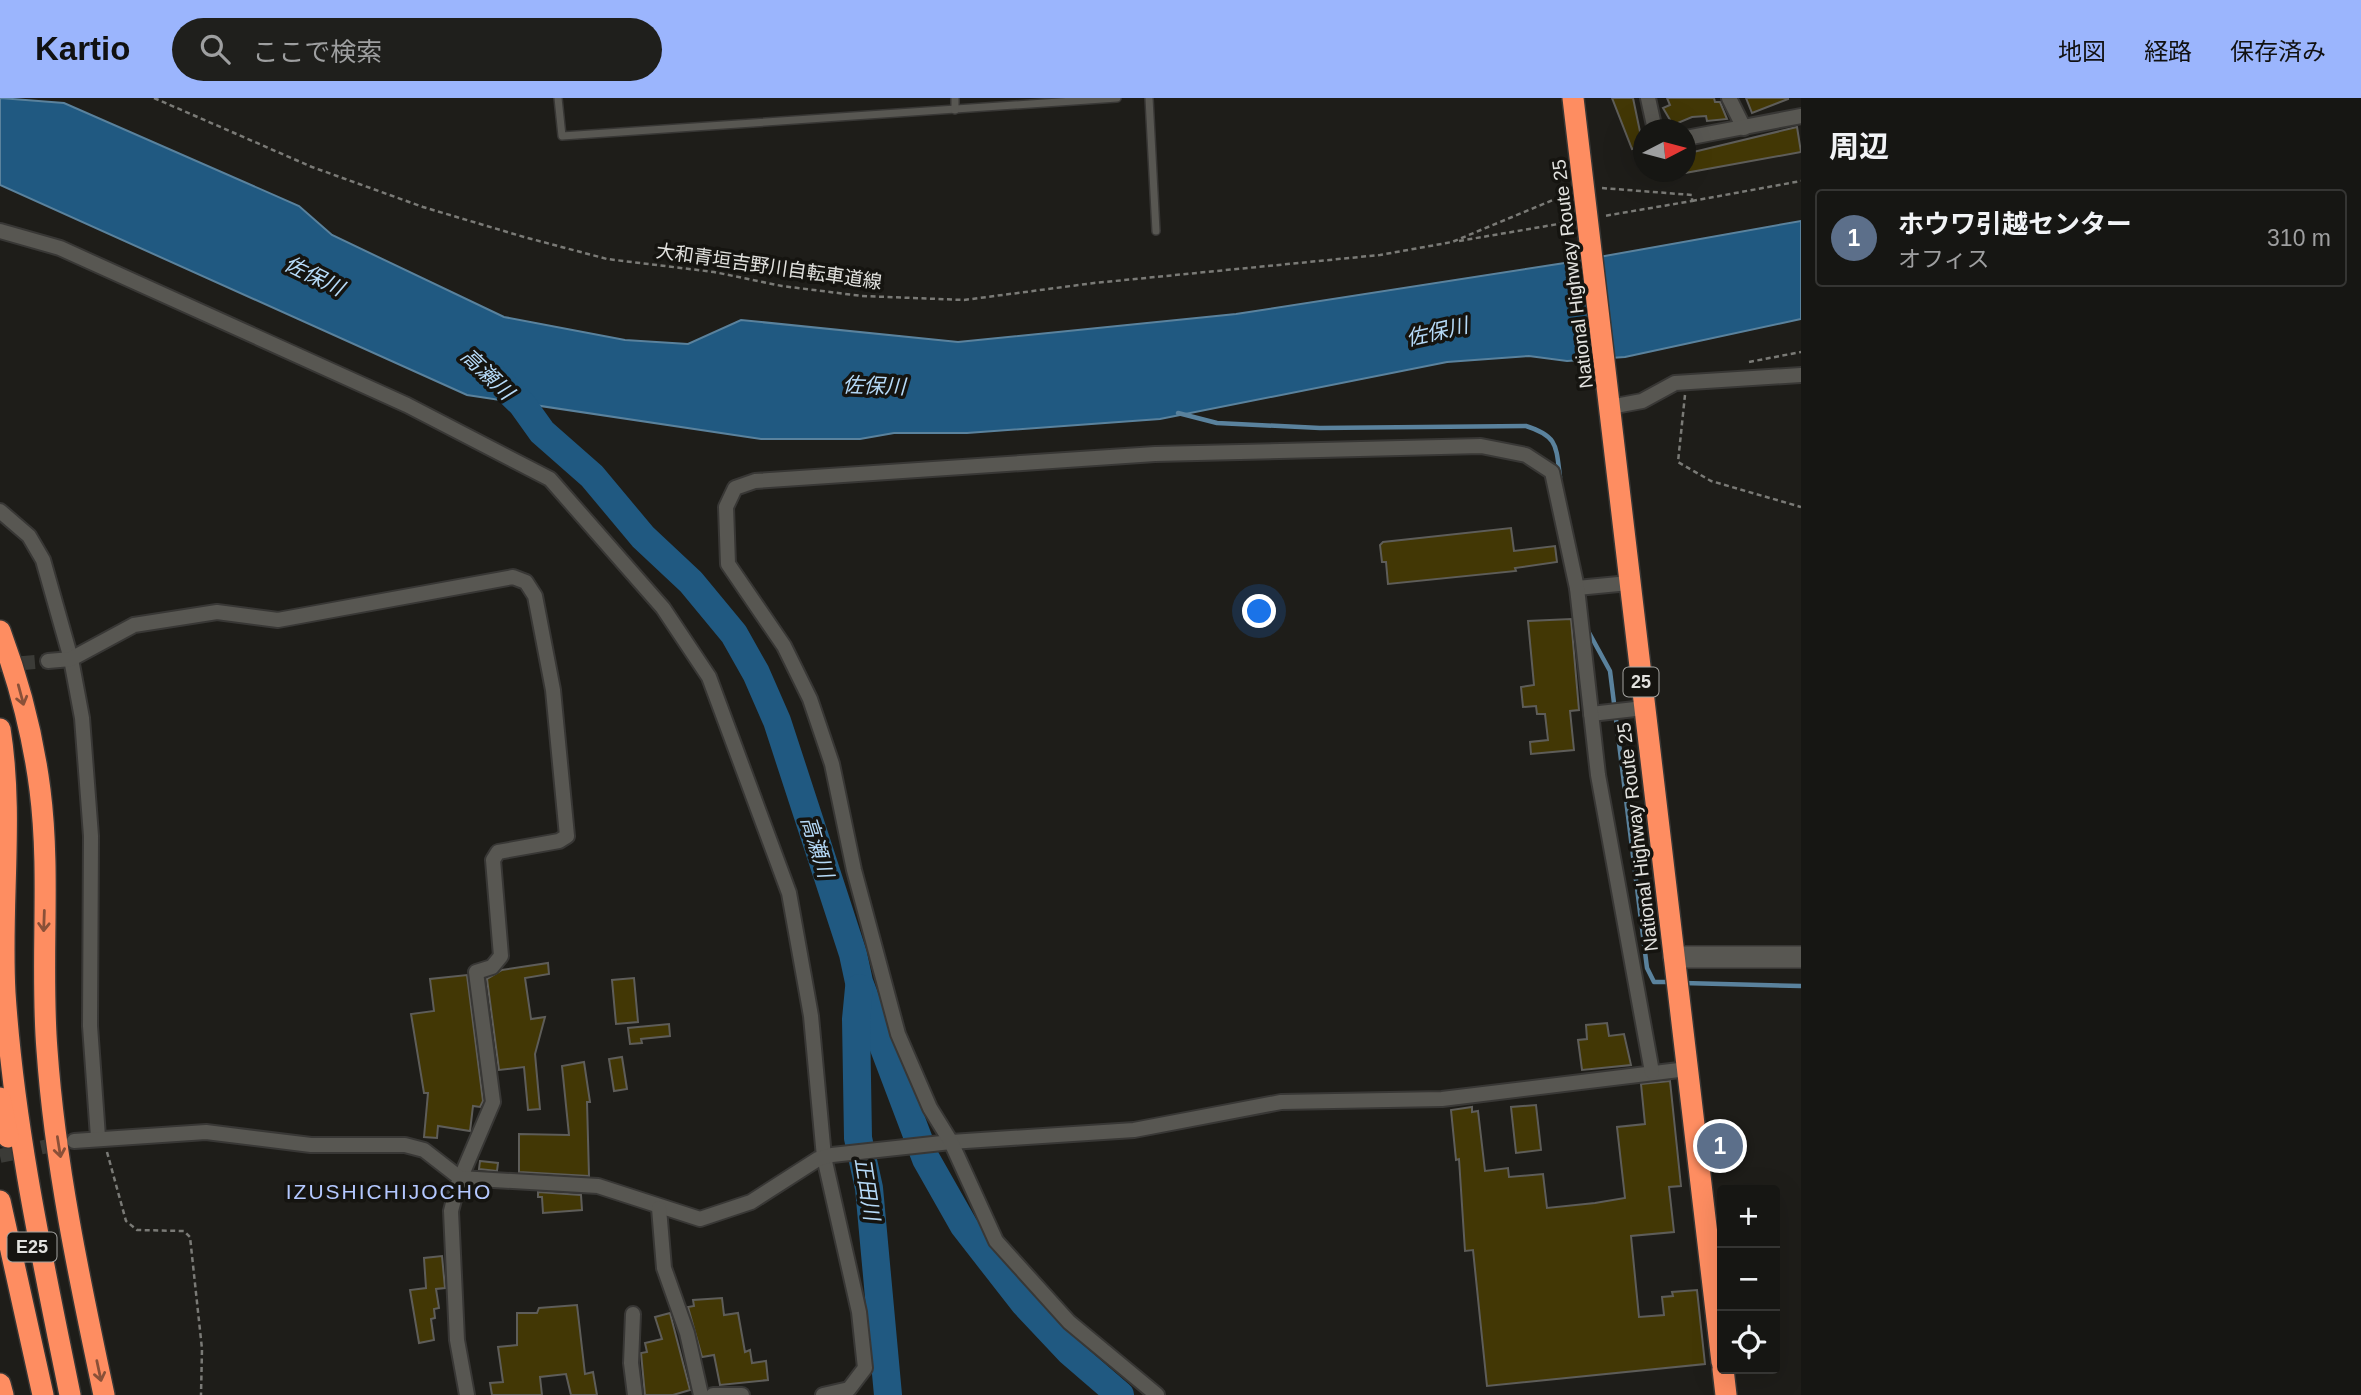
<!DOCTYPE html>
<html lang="ja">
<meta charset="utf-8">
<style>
body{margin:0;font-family:Arial,"Noto Sans JP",sans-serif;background:#1f1f1c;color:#f1f3f6}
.controls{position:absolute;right:21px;bottom:21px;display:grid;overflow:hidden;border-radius:7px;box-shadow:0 7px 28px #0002}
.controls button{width:63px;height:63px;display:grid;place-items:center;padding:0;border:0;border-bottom:2px solid #353533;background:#161613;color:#f1f3f6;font:35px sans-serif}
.compass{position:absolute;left:1633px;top:21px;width:63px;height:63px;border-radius:50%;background:#161613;box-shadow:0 7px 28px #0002;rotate:84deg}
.you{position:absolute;left:1260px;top:514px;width:24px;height:24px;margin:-18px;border:5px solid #fff;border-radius:50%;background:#1a73e8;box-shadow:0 0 0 10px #1a73e833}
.badge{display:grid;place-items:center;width:46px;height:46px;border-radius:50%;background:#9bb5fd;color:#fff;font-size:23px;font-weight:700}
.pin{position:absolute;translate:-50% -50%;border:4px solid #fff;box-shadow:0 2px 7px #0006}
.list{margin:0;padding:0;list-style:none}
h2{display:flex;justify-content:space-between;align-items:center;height:91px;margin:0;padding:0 28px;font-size:30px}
h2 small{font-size:23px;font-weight:400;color:#9e9fa0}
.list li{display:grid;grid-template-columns:46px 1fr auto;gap:21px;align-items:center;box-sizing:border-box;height:98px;margin:0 14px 14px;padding:0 14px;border:2px solid #353533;border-radius:7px}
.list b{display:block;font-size:26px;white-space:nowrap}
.list p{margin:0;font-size:23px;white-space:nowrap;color:#9e9fa0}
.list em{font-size:23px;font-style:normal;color:#9e9fa0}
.icon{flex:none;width:38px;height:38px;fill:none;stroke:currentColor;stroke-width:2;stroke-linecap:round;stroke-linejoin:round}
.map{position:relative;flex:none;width:1801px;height:1297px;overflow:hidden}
header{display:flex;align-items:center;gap:42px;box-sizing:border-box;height:98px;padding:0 35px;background:#9bb5fd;color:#111}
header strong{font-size:33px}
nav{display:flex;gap:38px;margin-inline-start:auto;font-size:24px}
.search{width:490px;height:63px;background:#1f1f1c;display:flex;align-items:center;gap:18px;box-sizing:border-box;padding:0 24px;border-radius:38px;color:#9e9fa0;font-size:26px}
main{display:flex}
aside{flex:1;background:#161613}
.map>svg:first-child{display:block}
.water{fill:#205981;stroke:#5a829d;stroke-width:2}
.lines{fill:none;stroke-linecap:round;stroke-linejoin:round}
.stream{stroke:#5a829d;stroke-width:4.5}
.river{stroke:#205981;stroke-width:28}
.building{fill:#423705;stroke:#5e5d59;stroke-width:2}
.street-tunnel{stroke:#3b3b37;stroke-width:14;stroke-dasharray:14 7;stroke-linecap:butt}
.lane-casing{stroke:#383735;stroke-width:10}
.street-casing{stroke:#383735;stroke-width:18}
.secondary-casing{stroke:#383735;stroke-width:24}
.highway-casing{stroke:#383735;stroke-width:24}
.path{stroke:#7a7a76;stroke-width:2.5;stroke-dasharray:5 3.5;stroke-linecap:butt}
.lane{stroke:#585752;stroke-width:7}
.street{stroke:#585752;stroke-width:14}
.secondary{stroke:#585752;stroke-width:21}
.highway{stroke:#fe8d61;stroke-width:21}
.oneway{stroke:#8a5038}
.labels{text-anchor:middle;stroke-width:7;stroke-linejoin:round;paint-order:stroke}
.shield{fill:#151410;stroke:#a4a4a1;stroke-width:2}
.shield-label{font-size:18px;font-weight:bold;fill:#e2e2df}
.street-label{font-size:19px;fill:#e2e2df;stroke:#151410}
.water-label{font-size:21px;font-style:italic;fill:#b6daf8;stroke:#151410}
.neighbourhood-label{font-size:21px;letter-spacing:2px;fill:#b4c8ff;stroke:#151410}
</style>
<header>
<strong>Kartio</strong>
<div class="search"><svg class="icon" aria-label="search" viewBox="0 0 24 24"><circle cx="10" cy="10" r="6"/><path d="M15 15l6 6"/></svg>ここで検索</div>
<nav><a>地図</a><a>経路</a><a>保存済み</a></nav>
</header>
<main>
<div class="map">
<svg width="1801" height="1297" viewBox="0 0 1801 1297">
<rect width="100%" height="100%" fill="#1e1d19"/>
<polygon class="water" points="0,0 64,5 299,108 332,137 504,219 625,242 688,246 741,222 958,244 1236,216 1571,164 1801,123 1801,221 1625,259 1567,263 1529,258 1447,264 1160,321 967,335 894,335 860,341 761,341 467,297 0,87"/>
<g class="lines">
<g class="stream">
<path d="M1178,315l39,10 103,5 206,-2c32,10 30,20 34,51"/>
<polyline points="1587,531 1610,573 1647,870 1654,884 1671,884"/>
<polyline points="1683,885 1801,888"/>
</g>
<g class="river">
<polyline points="495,280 522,306 542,334 592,378 643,439 691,484 734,536 756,575 777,623 853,856 859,884 926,1061 964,1128 1024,1205 1070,1254 1120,1297"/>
<polyline points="859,890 856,921 858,1040 869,1090 888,1297"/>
</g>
</g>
<g class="building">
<polygon points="1612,0 1633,0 1643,48 1632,51"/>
<polygon points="1667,0 1714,0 1715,4 1720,4 1727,21 1707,23 1706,18 1692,19 1673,27 1663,10 1670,7"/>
<polygon points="1746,0 1788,0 1788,1 1752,15"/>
<polygon points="1797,29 1801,54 1685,75 1685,56"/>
<polygon points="1511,430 1514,453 1555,448 1557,464 1515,470 1516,473 1388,486 1386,464 1382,464 1380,447 1383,444"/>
<polygon points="1571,521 1579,612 1570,613 1574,652 1531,656 1530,644 1548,642 1545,616 1537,616 1536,608 1523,609 1521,589 1534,587 1528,523"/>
<polygon points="548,865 549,876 525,880 531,921 545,919 535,956 540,1011 528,1012 524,969 499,972 487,881 502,872"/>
<polygon points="467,877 483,1003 480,1009 473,1008 470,1033 438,1028 437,1040 424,1039 428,995 424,995 411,916 434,913 430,881"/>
<polygon points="634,880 638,924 616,926 612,882"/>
<polygon points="1607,925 1609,938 1624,936 1631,967 1582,972 1578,942 1587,941 1586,927"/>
<polygon points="669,926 670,938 641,941 642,945 630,946 628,930"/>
<polygon points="622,959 627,991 614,993 609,961"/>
<polygon points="584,964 590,1004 587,1004 589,1078 519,1074 519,1036 569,1037 562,968"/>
<polygon points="1670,983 1681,1088 1669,1089 1674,1134 1631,1138 1639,1219 1664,1217 1662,1199 1673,1198 1672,1194 1697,1192 1705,1266 1487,1288 1473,1152 1465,1153 1459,1061 1456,1062 1451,1012 1472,1009 1472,1014 1478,1013 1485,1073 1508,1070 1509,1079 1543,1076 1547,1110 1595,1105 1625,1100 1617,1029 1645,1026 1641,986"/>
<polygon points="1536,1007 1541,1052 1516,1055 1511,1009"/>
<polygon points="1730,1034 1733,1060 1712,1063 1708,1036"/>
<polygon points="480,1063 498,1065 497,1073 479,1071"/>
<polygon points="538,1094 581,1097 582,1112 543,1115 542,1099 538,1099"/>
<polygon points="442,1158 445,1190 436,1191 439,1210 434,1211 435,1220 431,1221 434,1242 419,1245 410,1192 426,1190 424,1160"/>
<polygon points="722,1200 724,1217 738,1215 745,1254 750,1252 752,1265 766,1263 768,1282 720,1287 714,1257 702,1259 688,1209 694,1208 693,1202"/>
<polygon points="577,1207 585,1276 593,1274 597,1297 571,1297 566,1276 540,1279 542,1297 492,1297 490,1285 503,1284 498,1249 517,1247 517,1215 537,1215 539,1210"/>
<polygon points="670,1215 690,1292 673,1297 645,1297 641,1255 647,1254 645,1245 662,1241 655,1219"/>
</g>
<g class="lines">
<g class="street-tunnel">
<polyline points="0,567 48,563"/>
<polyline points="0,1058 63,1045"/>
</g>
<g class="lane-casing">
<g id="lane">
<polyline points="558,0 562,38 1117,0"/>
<polyline points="955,0 955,12"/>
<polyline points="1149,0 1156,133"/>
</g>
</g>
<g class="street-casing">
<g id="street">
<polyline points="1648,0 1655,32"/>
<polyline points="1729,0 1744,30"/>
<polyline points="1686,40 1801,18"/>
<polyline points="0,133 60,150 407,307 550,381 663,510 709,579 789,795 811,918 824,1059 859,1214 865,1270 849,1291 823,1297"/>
<polyline points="1610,309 1642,303 1675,285 1801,277"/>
<polyline points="0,413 29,438 43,462 71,561 82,620 91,738 90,928 98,1039"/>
<polyline points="1577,490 1629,485"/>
<polyline points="48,563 71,561 134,527 217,514 278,522 513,479 526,484 535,498 553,592 567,738 559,743 498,754 493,762 501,858 492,869 476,874 493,1004 458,1086 451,1113 457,1242 467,1297"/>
<polyline points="1591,616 1644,610"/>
<polyline points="74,1043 206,1034 311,1047 405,1047 424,1052 460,1080 598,1088 700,1121 751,1104 818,1061 832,1057 951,1044 1134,1032 1281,1004 1442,1001 1687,971"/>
<polyline points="659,1110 664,1170 687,1235 701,1297"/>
<polyline points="633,1216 631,1265 635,1297"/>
<polyline points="713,1297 742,1297"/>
<polyline points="1157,1297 1069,1224 996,1143 951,1044 930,1010 898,936 854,772 832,666 810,601 784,548 728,466 726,409 735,390 755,383 1155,356 1481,348 1526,357 1552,374 1577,490 1598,677 1652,974"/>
</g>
</g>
<g class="secondary-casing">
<polyline id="secondary" points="1674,859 1801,859"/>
</g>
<g class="highway-casing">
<g id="highway">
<polyline points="1573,0 1722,1264"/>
<path d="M0,533c19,51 33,104 40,159 11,86 0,173 7,260 8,115 33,232 57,345"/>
<path d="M0,631c14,87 0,176 5,264 9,136 38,269 65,402"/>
<polyline points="0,1000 8,1039"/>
<polyline points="0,1103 43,1297"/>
<polyline points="1723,1271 1726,1297"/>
<polyline points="0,1286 3,1297"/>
</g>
</g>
<g class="path">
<polyline points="154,0 312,69 423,109 524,139 607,161 714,174 782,188 862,198 964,202 1094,185 1380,157 1452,144 1565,97"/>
<polyline points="1602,90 1692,97 1692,103 1604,118"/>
<polyline points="1692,103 1801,83"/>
<polyline points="1459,143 1570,124"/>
<polyline points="1749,264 1801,254"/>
<polyline points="1685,297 1678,364 1711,383 1801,409"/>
<polyline points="107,1054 126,1123 137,1132 184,1133 190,1139 202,1251 201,1297"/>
</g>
<use href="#lane" class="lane"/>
<use href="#street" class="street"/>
<use href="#secondary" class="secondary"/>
<use href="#highway" class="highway"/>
</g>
<defs><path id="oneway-shaft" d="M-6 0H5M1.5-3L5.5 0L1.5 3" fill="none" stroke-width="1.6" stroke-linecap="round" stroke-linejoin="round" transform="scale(1.75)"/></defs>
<g class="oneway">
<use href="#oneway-shaft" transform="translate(21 597) rotate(75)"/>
<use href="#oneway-shaft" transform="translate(44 823) rotate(92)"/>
<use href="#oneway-shaft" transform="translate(59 1049) rotate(81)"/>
<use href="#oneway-shaft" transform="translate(99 1273) rotate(78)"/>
</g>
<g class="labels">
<g class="shield">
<rect x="1623.5" y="569.5" width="35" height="29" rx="5"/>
<rect x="7.5" y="1134.5" width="49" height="29" rx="5"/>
</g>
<g class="shield-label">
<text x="1641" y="590">25</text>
<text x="32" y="1155">E25</text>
</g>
<g class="street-label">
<text transform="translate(769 168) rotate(8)" y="7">大和青垣吉野川自転車道線</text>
<text transform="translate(1572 176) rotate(-97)" y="7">National Highway Route 25</text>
<text transform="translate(1637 739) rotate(-97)" y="7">National Highway Route 25</text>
</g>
<g class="water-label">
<text transform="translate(314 178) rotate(26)" y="7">佐保川</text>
<text transform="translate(1437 234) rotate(-13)" y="7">佐保川</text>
<text transform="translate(487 276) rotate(44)" y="7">高瀬川</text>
<text transform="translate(874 288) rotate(2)" y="7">佐保川</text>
<text transform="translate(817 749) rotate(73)" y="7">高瀬川</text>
<text transform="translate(867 1091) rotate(81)" y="7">正田川</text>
</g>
<g class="neighbourhood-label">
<text x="389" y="1101">IZUSHICHIJOCHO</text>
</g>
</g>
</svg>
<div class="controls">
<button>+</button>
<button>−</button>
<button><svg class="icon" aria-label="locate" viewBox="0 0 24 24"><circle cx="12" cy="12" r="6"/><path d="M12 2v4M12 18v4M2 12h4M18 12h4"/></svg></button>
</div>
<svg class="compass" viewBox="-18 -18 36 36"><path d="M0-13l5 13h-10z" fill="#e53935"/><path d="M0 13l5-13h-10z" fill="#9e9fa0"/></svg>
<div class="you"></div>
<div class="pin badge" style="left:1720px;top:1048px;background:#5c6f8a">1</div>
</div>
<aside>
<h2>周辺<small></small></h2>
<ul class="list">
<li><span class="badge" style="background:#5c6f8a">1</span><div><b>ホウワ引越センター</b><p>オフィス</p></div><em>310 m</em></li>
</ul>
</aside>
</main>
